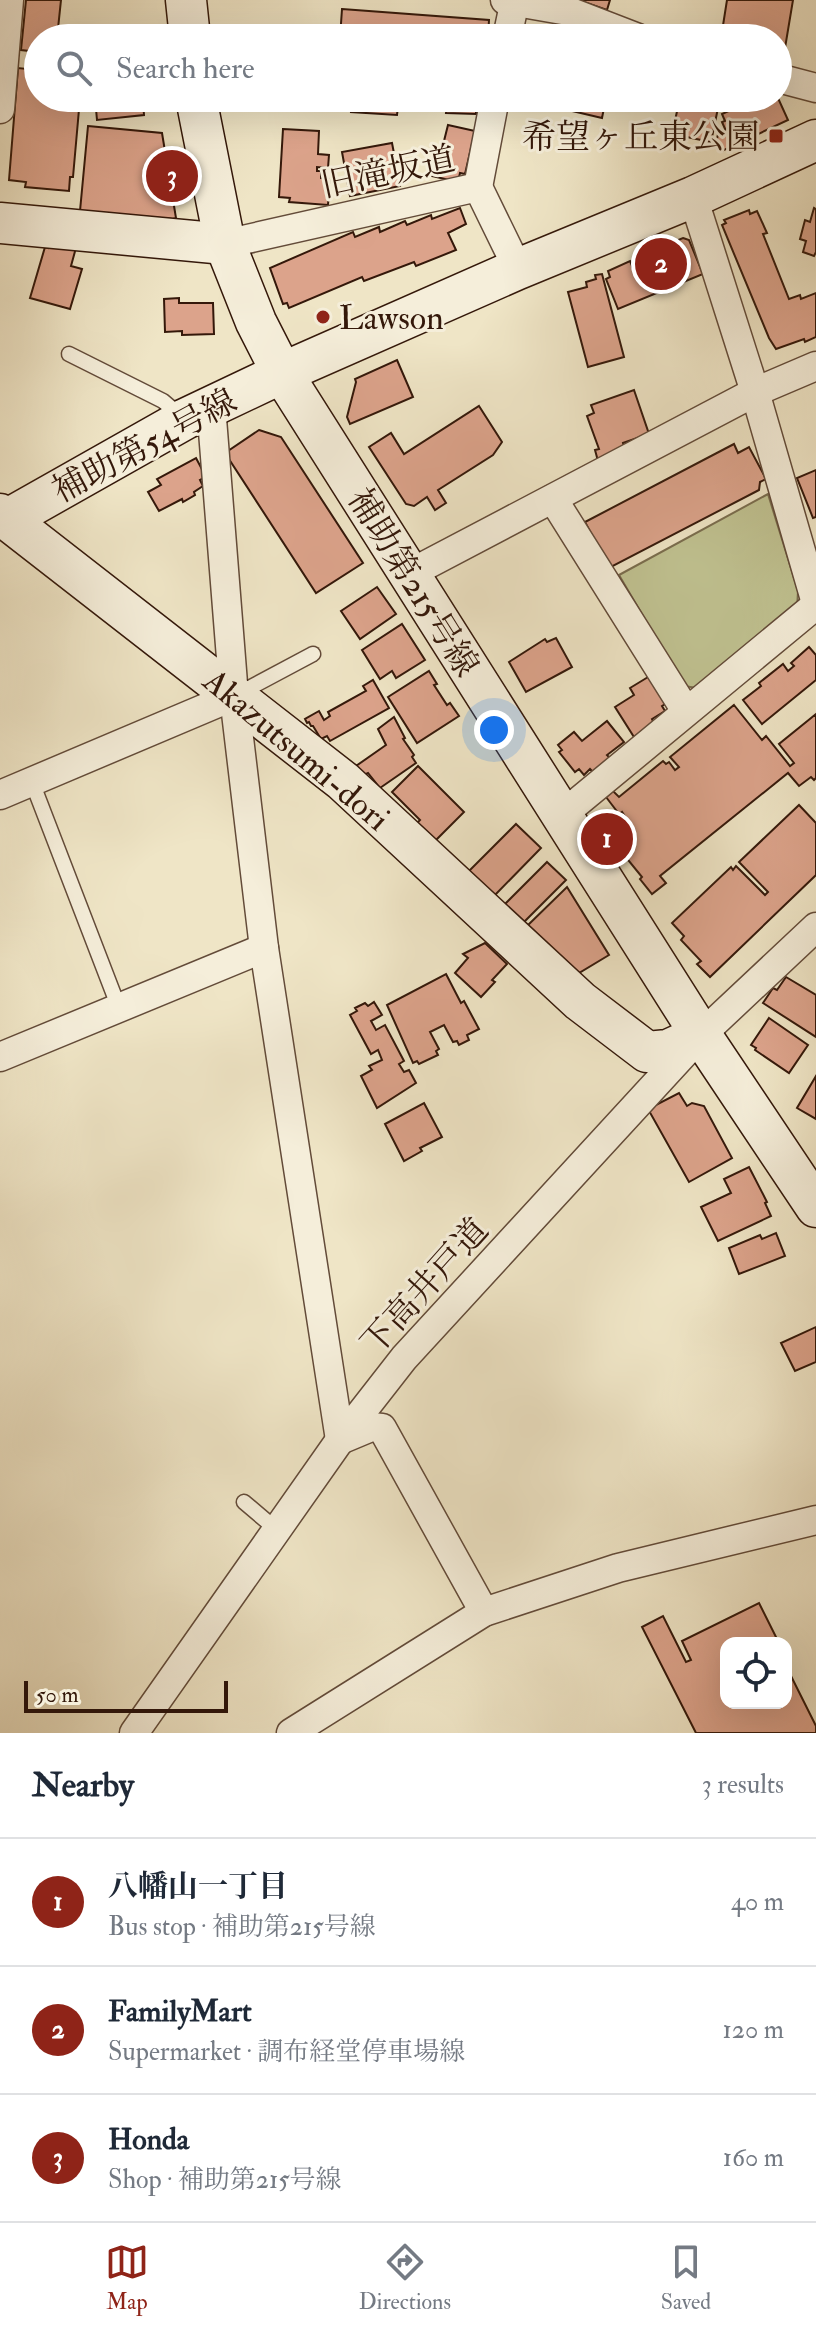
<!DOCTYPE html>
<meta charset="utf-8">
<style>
body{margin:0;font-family:"IM FELL Double Pica","Noto Serif JP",serif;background:#f2f2f3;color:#1f2937}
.controls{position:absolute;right:24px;bottom:24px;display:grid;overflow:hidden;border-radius:16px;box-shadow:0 8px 32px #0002}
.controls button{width:72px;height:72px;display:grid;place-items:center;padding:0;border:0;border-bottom:2px solid #e0e1e3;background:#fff;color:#1f2937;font:40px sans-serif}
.scale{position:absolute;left:24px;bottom:20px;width:204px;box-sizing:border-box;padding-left:8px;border:4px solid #34180a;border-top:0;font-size:22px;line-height:28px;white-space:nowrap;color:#34180a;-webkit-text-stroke:6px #f5eeda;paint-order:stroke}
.you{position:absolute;left:494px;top:730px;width:28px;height:28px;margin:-20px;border:6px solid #fff;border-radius:50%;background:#1a73e8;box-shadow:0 0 0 12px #1a73e833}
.badge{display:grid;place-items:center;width:52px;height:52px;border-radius:50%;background:#8f2418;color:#fff;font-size:26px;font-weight:700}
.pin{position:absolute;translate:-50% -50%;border:4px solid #fff;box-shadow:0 2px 8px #0006}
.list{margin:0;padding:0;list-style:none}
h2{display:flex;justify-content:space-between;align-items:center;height:104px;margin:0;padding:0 32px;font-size:34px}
h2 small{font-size:26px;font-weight:400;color:#747a83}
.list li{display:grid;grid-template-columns:52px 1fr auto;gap:24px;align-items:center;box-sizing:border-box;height:128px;padding:0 32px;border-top:2px solid #e0e1e3}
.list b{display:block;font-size:30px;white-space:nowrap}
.list p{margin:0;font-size:26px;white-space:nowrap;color:#747a83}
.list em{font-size:26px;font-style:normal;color:#747a83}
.icon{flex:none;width:44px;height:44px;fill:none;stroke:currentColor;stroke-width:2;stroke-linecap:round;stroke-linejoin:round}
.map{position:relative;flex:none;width:816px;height:1733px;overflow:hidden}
.search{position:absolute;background:#fff;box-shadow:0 8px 32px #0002;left:24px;right:24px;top:24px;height:88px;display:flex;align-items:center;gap:20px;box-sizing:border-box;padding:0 28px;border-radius:44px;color:#747a83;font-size:30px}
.sheet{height:488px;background:#fff}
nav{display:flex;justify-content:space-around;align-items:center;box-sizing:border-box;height:112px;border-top:2px solid #e0e1e3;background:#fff;font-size:22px;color:#747a83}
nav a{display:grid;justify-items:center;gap:4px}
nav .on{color:#8f2418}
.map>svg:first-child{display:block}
.green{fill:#c0c291;stroke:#7a6d4e;stroke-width:2}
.building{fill:#dca38b;stroke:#34180a;stroke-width:2}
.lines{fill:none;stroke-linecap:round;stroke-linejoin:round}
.lane-casing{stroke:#634b39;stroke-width:17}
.street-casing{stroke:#634b39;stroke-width:31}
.secondary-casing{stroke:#34180a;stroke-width:43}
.lane{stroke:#f5eeda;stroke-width:14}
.street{stroke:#f5eeda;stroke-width:28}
.secondary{stroke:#f5eeda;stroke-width:40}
.poi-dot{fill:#8f2418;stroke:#f5eeda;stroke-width:3}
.labels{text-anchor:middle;stroke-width:6;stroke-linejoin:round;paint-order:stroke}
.poi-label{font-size:34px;fill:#34180a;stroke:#f5eeda;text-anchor:end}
.street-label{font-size:34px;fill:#34180a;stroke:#f5eeda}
</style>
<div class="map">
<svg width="816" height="1733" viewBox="0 0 816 1733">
<rect width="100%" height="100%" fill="#efe5c6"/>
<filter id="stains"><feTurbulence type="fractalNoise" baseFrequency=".0025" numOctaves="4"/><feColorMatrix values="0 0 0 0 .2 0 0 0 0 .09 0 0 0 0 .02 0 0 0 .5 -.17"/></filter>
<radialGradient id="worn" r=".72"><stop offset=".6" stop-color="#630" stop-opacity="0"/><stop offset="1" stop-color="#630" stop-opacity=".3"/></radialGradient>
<polygon class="green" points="768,494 798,591 797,610 697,688 684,686 619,575"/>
<g class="building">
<polygon points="26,0 61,0 57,38 38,38 38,52 21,50"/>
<polygon points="578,0 610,0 607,10"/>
<polygon points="727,0 793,0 784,54 778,53 778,38 721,38"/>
<polygon points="342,9 489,20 488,38 340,38"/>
<polygon points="277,31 335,36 335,38 276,38"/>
<polygon points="37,65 38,98 80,98 73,177 70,177 69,191 25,187 26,182 9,180 18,68 37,70"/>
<polygon points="95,98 156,98 156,99 143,101 144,115 97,120"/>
<polygon points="352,98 399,98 397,115 351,112"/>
<polygon points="435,98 484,98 483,111 476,111 476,114 446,113 447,103 435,103"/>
<polygon points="557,98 606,98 602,118 555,107"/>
<polygon points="680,98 705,102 704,105 718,108 711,142 672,134"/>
<polygon points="742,98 778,98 788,120 722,151 717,139 718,134 726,131 722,122 725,121 722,114 731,110 729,104"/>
<polygon points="448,125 475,131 465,174 460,173 458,182 432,176 436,160 439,161"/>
<polygon points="88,126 162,133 176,218 173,219 80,211"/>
<polygon points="283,129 319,131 318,154 329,155 328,168 317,167 317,171 321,171 321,178 330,179 328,205 289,202 290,198 279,197"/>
<polygon points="392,143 398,174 403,173 404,179 399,180 400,186 350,196 342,152"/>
<polygon points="460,208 466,224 448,233 456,250 416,266 414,262 364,281 362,277 289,308 287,303 283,304 270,268 353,232 355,237 379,227 380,232 405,221 407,225 431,215 432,219"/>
<polygon points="814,208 816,209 816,252 814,256 803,252 806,241 800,239 805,220 810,222"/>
<polygon points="749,210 750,214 757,211 767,233 763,234 789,299 800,295 801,299 816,293 816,337 805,342 804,339 776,349 769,338 722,225 726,223 724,220"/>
<polygon points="683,238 689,240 703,274 618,309 606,279 610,277 608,271 630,261 638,280 645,277 636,257"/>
<polygon points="49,244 77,244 71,266 82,269 70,309 30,298 45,247 48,248"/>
<polygon points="602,274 624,357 588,367 568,292 587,287 586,282 596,279 595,275"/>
<polygon points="179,298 179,303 213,303 214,334 182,335 182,331 165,332 164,299"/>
<polygon points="397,360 413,397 350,424 347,417 356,382 355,379"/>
<polygon points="634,390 649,434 623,443 624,447 598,461 595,450 599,449 587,416 594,413 591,405"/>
<polygon points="479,406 502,442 493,455 438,490 446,503 435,510 427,497 414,506 406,504 369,447 391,433 404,454"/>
<polygon points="259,430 281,437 363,563 316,593 225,453"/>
<polygon points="734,444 738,453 749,447 766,479 760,482 759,490 609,568 585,522"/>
<polygon points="196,458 206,477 200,480 203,486 194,492 195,495 183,502 182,499 159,511 148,492 161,485 157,479"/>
<polygon points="816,470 816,517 813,518 797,478"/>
<polygon points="377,587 396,614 360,639 341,611"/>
<polygon points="402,624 425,660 396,678 392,671 380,679 362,650"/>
<polygon points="556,638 572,667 526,692 509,662 545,639 547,642"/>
<polygon points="809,647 816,655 816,680 762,724 743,700 761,686 759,683 783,664 788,671 794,666 791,663"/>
<polygon points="429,671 437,684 434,685 447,705 450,703 459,716 417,743 388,697"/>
<polygon points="653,674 670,701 662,706 665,711 652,719 654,723 634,737 615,707 634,695 630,688"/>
<polygon points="373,680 389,708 330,741 327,736 321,739 313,726 311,726 309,722 307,723 305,719 319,711 324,720 330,716 328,712 366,691 363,686"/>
<polygon points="734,705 762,740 766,736 790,766 794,763 779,744 816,714 816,778 814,780 811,777 799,786 788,773 660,876 666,883 652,894 640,879 642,877 624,855 628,852 611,830 626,818 622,812 619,814 606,797 613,791 619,797 663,761 666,764 669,762 675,770 679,767 670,757"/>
<polygon points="394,717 405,738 403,739 414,755 412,757 416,763 380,788 368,773 364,775 356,766 386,745 378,729"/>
<polygon points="607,721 624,742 607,755 610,758 593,772 590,769 584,775 579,769 575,772 559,752 562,750 558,745 574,732 582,741"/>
<polygon points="418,766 464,812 434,842 416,824 420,820 392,792"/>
<polygon points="799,805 816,823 816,875 710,977 697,964 701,961 681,940 684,936 672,923 731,867 733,870 736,866 765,895 768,892 739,862"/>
<polygon points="516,824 541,848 494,896 469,871"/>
<polygon points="547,862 566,880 521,925 502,907"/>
<polygon points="567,887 609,955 579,973 525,928"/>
<polygon points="485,943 507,964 492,980 495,982 481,997 455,973 468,958 463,954"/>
<polygon points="446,974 461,1003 464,1001 479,1029 467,1035 469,1040 459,1045 457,1041 453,1042 444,1025 430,1032 439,1049 436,1051 438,1055 419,1064 417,1061 413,1063 387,1005"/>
<polygon points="786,977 816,995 816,1037 763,1003 773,988 777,990"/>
<polygon points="374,1002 382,1015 371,1021 376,1030 385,1025 404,1061 399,1064 404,1072 409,1070 416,1083 377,1108 361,1076 372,1070 369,1066 382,1060 378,1050 371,1054 350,1015 357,1011 355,1008 365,1003 368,1006"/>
<polygon points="769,1018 808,1045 789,1073 755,1050 756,1048 751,1045"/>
<polygon points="816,1076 816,1119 797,1108"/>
<polygon points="679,1093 687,1106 692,1103 704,1106 732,1158 689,1182 648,1109"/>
<polygon points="424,1103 442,1137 420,1148 422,1151 404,1161 385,1124"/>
<polygon points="749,1167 767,1202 765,1203 771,1216 718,1241 701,1207 731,1193 724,1179"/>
<polygon points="776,1233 785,1256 739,1274 729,1248 760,1235 762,1239"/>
<polygon points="816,1327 816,1362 795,1371 781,1343"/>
<polygon points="759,1603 779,1643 726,1643 726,1703 786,1703 786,1666 816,1726 816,1733 696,1733 642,1627 663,1616 686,1662 691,1660 682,1641"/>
</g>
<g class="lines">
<g class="lane-casing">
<g id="lane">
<polyline points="69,354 163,401 183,418"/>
<polyline points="238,694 313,654"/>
<polyline points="32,782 119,1008"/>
<polyline points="244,1502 277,1530"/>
</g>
</g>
<g class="street-casing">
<g id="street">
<polyline points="505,0 568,11 638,38"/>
<polyline points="507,38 515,0"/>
<polyline points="778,78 816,88"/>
<polyline points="0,109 9,0"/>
<polyline points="478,187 518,269"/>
<polyline points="478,187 495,98"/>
<polyline points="693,197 755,392 816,603"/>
<polyline points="225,244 478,187"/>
<polyline points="211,406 234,696 264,948 340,1440 371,1427 382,1428 484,1612"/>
<polyline points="553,499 686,711"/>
<polyline points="409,574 755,392 816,366"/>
<polyline points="0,795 234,696"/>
<polyline points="562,815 816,605"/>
<polyline points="0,1057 264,948"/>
<polyline points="134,1733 340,1440 404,1358 701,1035 816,927"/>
<polyline points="291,1733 484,1612 618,1568 816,1520"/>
</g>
</g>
<g class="secondary-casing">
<g id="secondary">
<polyline points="186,0 190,38"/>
<polyline points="196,98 225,244 256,322 282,373 701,1035 816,1207"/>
<polyline points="0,223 225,244"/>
<polyline points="0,514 343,781 580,1001 647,1052 668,1050 701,1035"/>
<polyline points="8,519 185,419 282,373 518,269 693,197 816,140"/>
</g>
</g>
<use href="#lane" class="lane"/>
<use href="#street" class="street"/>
<use href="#secondary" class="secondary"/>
</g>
<g class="poi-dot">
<rect x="768" y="128" width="16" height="16" rx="4"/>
<circle cx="323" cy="317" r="8"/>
</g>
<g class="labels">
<g class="poi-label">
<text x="760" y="148">希望ヶ丘東公園</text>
<text x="339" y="329" text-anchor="start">Lawson</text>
</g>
<g class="street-label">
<text transform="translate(388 171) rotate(-12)" y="12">旧滝坂道</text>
<text transform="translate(144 445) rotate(-28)" y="12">補助第54号線</text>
<text transform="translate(414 582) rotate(58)" y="12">補助第215号線</text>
<text transform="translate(297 749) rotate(40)" y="12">Akazutsumi-dori</text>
<text transform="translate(424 1286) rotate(-48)" y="12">下高井戸道</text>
</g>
</g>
<rect width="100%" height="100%" filter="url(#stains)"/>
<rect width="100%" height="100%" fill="url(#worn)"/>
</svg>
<div class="controls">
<button><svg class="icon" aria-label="locate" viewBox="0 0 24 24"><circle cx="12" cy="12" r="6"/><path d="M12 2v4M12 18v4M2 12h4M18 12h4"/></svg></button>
</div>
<div class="scale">50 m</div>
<div class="you"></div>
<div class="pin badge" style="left:607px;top:839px">1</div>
<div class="pin badge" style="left:661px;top:264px">2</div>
<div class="pin badge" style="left:172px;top:176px">3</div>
<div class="search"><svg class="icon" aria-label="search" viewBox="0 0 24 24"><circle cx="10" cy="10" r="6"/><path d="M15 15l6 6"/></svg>Search here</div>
</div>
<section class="sheet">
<h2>Nearby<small>3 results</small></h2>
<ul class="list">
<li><span class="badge">1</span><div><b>八幡山一丁目</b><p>Bus stop · 補助第215号線</p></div><em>40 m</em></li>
<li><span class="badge">2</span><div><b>FamilyMart</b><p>Supermarket · 調布経堂停車場線</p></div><em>120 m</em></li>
<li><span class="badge">3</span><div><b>Honda</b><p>Shop · 補助第215号線</p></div><em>160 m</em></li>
</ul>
</section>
<nav>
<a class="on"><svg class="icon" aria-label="map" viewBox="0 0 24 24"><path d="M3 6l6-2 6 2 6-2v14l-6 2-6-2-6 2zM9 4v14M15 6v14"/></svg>Map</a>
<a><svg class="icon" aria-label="directions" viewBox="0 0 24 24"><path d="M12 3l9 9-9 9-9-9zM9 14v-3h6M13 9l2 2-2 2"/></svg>Directions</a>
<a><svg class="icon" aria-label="saved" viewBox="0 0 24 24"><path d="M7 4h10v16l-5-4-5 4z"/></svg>Saved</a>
</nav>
